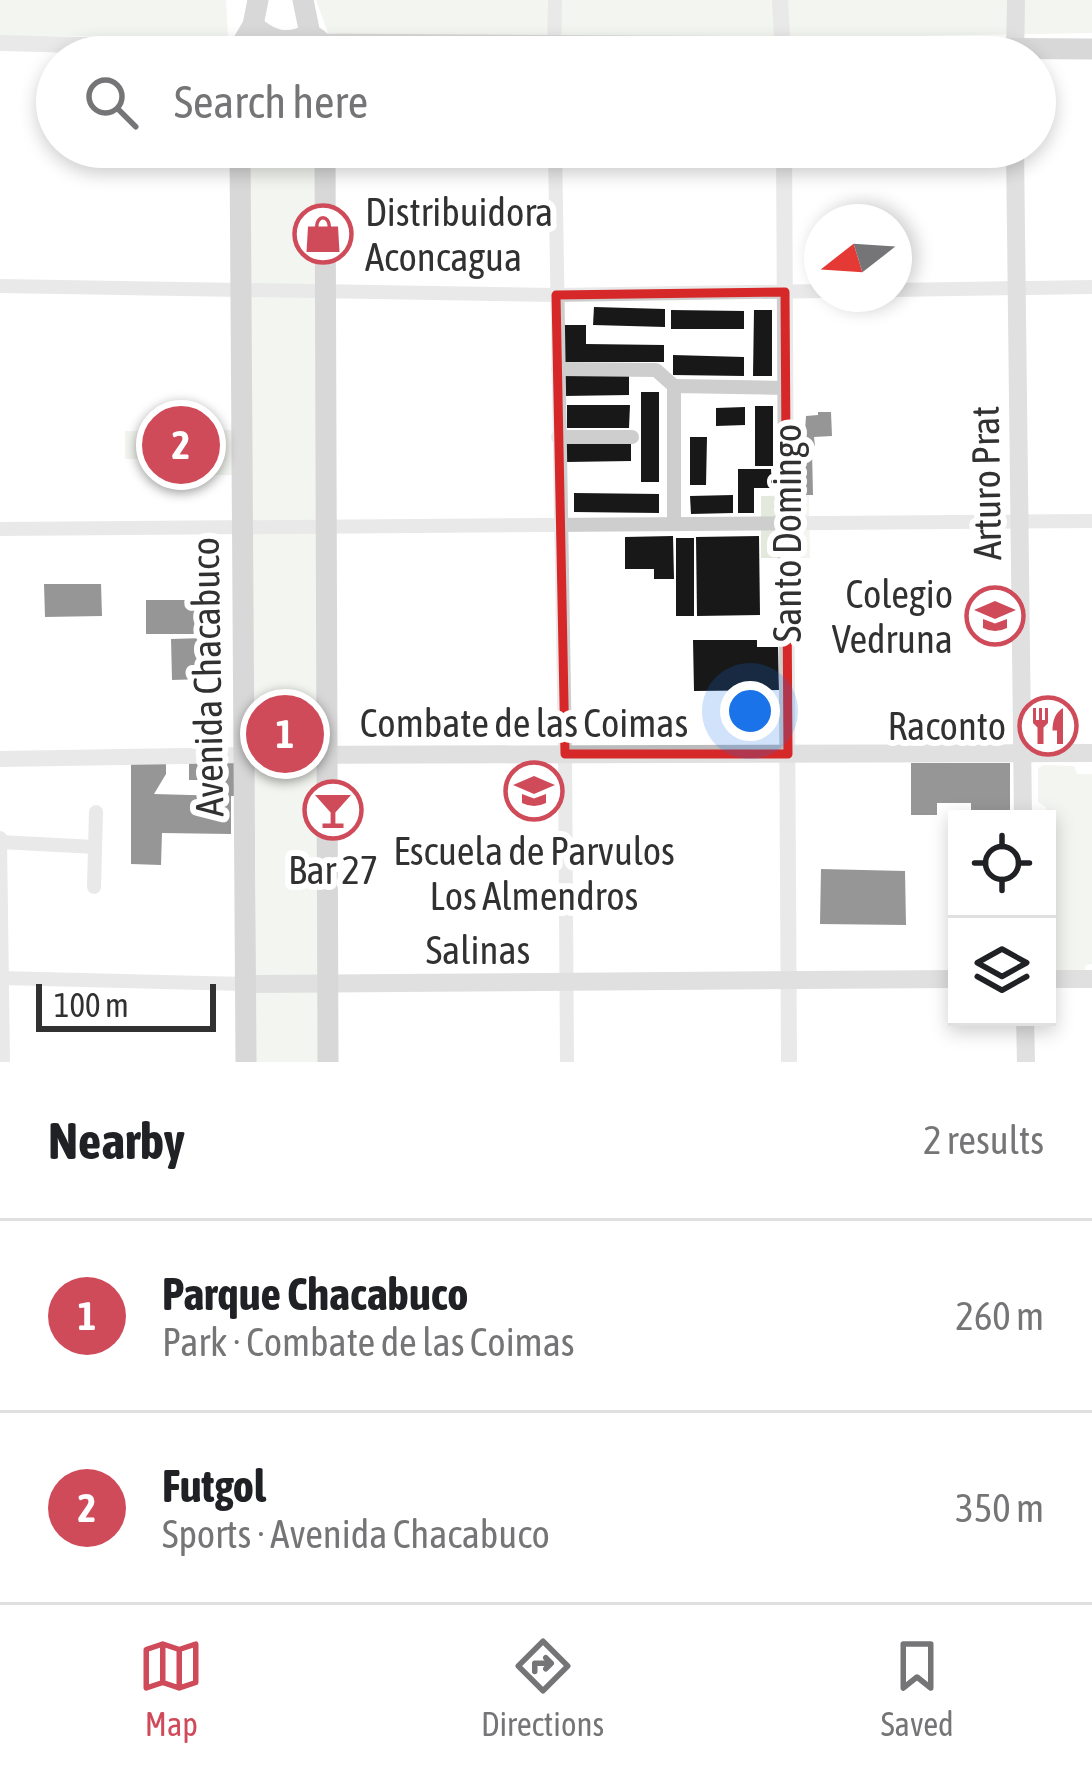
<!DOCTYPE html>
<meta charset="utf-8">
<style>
body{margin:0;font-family:"Asap Condensed",sans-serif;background:#f2f2f2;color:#202124}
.controls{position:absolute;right:36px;bottom:36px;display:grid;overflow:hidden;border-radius:0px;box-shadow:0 6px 18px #0003}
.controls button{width:108px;height:108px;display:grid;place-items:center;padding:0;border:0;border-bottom:3px solid #e0e0e0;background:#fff;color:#202124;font:60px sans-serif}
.compass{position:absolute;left:804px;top:204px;width:108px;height:108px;border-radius:50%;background:#fff;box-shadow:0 6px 18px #0003;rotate:253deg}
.scale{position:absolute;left:36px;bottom:30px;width:180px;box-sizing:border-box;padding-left:12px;border:6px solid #313131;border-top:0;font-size:33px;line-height:42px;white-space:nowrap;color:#313131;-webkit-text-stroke:9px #fff;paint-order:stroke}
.you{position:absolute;left:750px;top:711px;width:42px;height:42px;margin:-30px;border:9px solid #fff;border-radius:50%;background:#1a73e8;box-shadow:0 0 0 18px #1a73e833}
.badge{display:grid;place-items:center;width:78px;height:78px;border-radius:50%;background:#d04b5a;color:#fff;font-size:39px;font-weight:700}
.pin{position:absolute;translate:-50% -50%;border:6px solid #fff;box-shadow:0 3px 12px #0006}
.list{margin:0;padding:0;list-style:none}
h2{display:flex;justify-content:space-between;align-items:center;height:156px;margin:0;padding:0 48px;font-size:51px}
h2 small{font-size:39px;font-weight:400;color:#757577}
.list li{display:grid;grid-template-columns:78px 1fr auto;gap:36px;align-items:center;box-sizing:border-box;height:192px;padding:0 48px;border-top:3px solid #e0e0e0}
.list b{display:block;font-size:45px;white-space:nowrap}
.list p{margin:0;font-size:39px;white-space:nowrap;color:#757577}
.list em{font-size:39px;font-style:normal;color:#757577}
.icon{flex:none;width:66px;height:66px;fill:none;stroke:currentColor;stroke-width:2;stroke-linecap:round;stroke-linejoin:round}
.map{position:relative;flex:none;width:1092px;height:1062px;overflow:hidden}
.search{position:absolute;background:#fff;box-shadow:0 6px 18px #0003;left:36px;right:36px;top:36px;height:132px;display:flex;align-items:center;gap:30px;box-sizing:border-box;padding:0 42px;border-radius:66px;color:#757577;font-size:45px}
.sheet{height:540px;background:#fff}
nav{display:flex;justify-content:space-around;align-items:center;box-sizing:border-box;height:168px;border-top:3px solid #e0e0e0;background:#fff;font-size:33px;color:#757577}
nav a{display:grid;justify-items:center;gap:6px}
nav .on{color:#d04b5a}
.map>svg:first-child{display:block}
.green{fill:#e4e9de}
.building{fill:#181818}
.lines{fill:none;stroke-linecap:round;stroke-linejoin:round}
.service{stroke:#cecece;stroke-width:8}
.minor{stroke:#cecece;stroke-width:14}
.tertiary{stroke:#cecece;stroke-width:16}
.secondary{stroke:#bbb;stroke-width:18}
.primary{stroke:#a9a9a9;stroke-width:21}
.marked{fill:none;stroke:#d62828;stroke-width:9;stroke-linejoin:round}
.labels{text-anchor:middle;stroke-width:12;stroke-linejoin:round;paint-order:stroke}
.poi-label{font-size:39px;fill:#313131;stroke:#fff;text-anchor:end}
.street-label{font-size:39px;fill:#313131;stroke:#fff}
</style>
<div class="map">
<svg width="1092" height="1062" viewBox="0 0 1092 1062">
<rect width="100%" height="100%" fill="#fff"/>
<g class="green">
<polygon points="0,0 226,0 228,37 0,36"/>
<polygon points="316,0 1092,0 1092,33 777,38 344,34 328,33"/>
<polygon points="247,147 318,147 318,1062 254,1062 256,882 250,587"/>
<polygon points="237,430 237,475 200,475 199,459 125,459 125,431"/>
<polygon points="809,495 810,558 761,558 761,496"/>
<polygon points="1044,765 1074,766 1077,774 1092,774 1092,964 1086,965 1083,974 1047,973 1047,819 1046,807 1038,802 1038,768"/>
</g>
<g class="building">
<polygon points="594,307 665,309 665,327 593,325"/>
<polygon points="671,310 744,311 744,329 671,329"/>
<polygon points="754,310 772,310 772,376 753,376"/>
<polygon points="563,325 586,325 586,344 664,345 664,362 563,362"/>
<polygon points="673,355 744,357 744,376 673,375"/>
<polygon points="629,374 629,395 564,396 564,375"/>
<rect x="641" y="392" width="18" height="90"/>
<polygon points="567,405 630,405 629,428 567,428"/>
<rect x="755" y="406" width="18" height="60"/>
<polygon points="745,407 745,425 716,426 716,408"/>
<polygon points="818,412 831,412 832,436 814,437 815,446 804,446 806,416 818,415"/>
<polygon points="690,437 707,437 706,485 690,485"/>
<polygon points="566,442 631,442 631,461 566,462"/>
<polygon points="794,451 812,451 813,495 794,495"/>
<polygon points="738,469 771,469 772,488 754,488 754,513 738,513"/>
<polygon points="574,493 659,494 659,513 574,512"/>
<polygon points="733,495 733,513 691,514 690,496"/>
<polygon points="673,536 674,579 654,579 654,569 625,569 625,537"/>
<polygon points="759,536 760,615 697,616 696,537"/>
<rect x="676" y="538" width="18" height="78"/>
<polygon points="44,584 101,584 102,616 45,617"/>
<rect x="146" y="600" width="61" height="34"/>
<polygon points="204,638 205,679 172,680 171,639"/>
<polygon points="693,640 757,640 757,647 778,647 779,690 694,691"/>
<polygon points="189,760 241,761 240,796 231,796 231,834 162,833 161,865 131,864 131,762 166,762 166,774 154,794 226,796 222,780 189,780"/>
<polygon points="911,763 1010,763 1010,819 971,819 971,803 937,803 937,815 911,815"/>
<polygon points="821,869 905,871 906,925 820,924"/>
</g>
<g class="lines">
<polyline class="service" points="74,147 74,154"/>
<g class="minor">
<polyline points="239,49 288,48"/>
<polyline points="554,57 555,0"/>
<polyline points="555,147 565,754 567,1062"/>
<polyline points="0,286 556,295 822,291"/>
<polyline points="894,290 1092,287"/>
<polyline points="558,369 656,370 674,386"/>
<polyline points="558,437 632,437"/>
<polyline points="674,524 674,386 786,388"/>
<polyline points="0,529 1092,521"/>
<polyline points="0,838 3,1062"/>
<polyline points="0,842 95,847"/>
<polyline points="94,887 96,812"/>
<polyline points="0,978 245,984"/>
</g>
<g class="tertiary">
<polyline points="780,0 783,57"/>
<polyline points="0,43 239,49"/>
<polyline points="784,147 789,1062"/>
<polyline points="0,759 245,755"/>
</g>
<g class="secondary">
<polyline points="1015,57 1016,0"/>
<polyline points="1015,147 1023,819"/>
<polyline points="245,755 1092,753"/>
<polyline points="1047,979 1092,979"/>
<polyline points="245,984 957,979"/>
<polyline points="1025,1017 1026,1062"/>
</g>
<g class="primary">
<polyline points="303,0 310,34 319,40"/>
<path d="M253,25c18,16 34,21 57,9"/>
<polyline points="324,44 1092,49"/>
<polyline points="239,57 239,49 253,25 258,0"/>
<polyline points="240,147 246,1062"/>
<polyline points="325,147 328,1062"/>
</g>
</g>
<path d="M0 0H1092V1062H0ZM785,292l3,462h-223l-9,-459z" fill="#fff" fill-opacity=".55" fill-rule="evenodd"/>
<path class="marked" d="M785,292l3,462h-223l-9,-459z"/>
<defs>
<g id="shop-ring" transform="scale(3)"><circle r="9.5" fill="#fff" stroke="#d04b5a" stroke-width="1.5"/><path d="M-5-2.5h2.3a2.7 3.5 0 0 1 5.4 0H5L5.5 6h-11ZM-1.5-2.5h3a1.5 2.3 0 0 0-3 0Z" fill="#d04b5a"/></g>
<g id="school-ring" transform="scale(3)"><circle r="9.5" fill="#fff" stroke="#d04b5a" stroke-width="1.5"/><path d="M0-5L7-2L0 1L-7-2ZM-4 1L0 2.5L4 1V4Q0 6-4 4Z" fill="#d04b5a"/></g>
<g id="restaurant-ring" transform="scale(3)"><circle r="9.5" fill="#fff" stroke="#d04b5a" stroke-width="1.5"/><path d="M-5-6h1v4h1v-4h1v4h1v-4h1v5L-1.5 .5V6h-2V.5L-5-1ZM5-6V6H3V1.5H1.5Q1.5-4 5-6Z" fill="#d04b5a"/></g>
<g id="bar-ring" transform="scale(3)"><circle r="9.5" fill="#fff" stroke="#d04b5a" stroke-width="1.5"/><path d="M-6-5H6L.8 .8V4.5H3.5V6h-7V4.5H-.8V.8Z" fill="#d04b5a"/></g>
</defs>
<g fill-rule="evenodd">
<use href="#shop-ring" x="323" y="234"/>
<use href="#school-ring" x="995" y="616"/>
<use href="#restaurant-ring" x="1048" y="726"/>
<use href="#school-ring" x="534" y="791"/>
<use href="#bar-ring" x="333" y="810"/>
</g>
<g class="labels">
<g class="poi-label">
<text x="365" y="226" text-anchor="start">Distribuidora<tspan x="365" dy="45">Aconcagua</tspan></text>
<text x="953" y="608">Colegio<tspan x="953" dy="45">Vedruna</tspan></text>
<text x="1006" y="740">Raconto</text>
<text x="534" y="865" text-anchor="middle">Escuela de Parvulos<tspan x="534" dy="45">Los Almendros</tspan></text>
<text x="333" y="884" text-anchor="middle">Bar 27</text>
</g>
<g class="street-label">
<text transform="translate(986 483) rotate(-91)" y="14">Arturo Prat</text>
<text transform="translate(787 533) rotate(-90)" y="14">Santo Domingo</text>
<text transform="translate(207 677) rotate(-91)" y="14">Avenida Chacabuco</text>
<text x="524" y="737">Combate de las Coimas</text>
<text x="478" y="964">Salinas</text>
</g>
</g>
</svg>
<div class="controls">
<button><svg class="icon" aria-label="locate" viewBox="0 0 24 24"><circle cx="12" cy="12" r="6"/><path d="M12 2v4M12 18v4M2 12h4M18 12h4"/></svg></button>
<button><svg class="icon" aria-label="layers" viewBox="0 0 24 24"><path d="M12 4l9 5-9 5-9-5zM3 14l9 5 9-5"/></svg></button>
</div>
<svg class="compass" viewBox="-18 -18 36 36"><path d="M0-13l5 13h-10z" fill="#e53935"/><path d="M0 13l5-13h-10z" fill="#757577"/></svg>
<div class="scale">100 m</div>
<div class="you"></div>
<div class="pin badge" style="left:285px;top:734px">1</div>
<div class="pin badge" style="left:181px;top:445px">2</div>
<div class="search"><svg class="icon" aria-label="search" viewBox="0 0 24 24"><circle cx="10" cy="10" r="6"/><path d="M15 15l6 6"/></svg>Search here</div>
</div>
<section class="sheet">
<h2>Nearby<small>2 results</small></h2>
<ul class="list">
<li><span class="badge">1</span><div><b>Parque Chacabuco</b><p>Park · Combate de las Coimas</p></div><em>260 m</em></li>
<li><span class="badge">2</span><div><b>Futgol</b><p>Sports · Avenida Chacabuco</p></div><em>350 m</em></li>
</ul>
</section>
<nav>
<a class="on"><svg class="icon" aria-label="map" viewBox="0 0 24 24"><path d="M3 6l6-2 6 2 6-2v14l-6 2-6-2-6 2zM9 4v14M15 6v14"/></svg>Map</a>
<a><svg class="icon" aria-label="directions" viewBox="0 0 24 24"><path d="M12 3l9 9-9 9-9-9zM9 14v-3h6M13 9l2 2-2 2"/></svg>Directions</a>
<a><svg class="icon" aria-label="saved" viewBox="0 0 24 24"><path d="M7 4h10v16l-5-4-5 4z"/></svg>Saved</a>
</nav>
